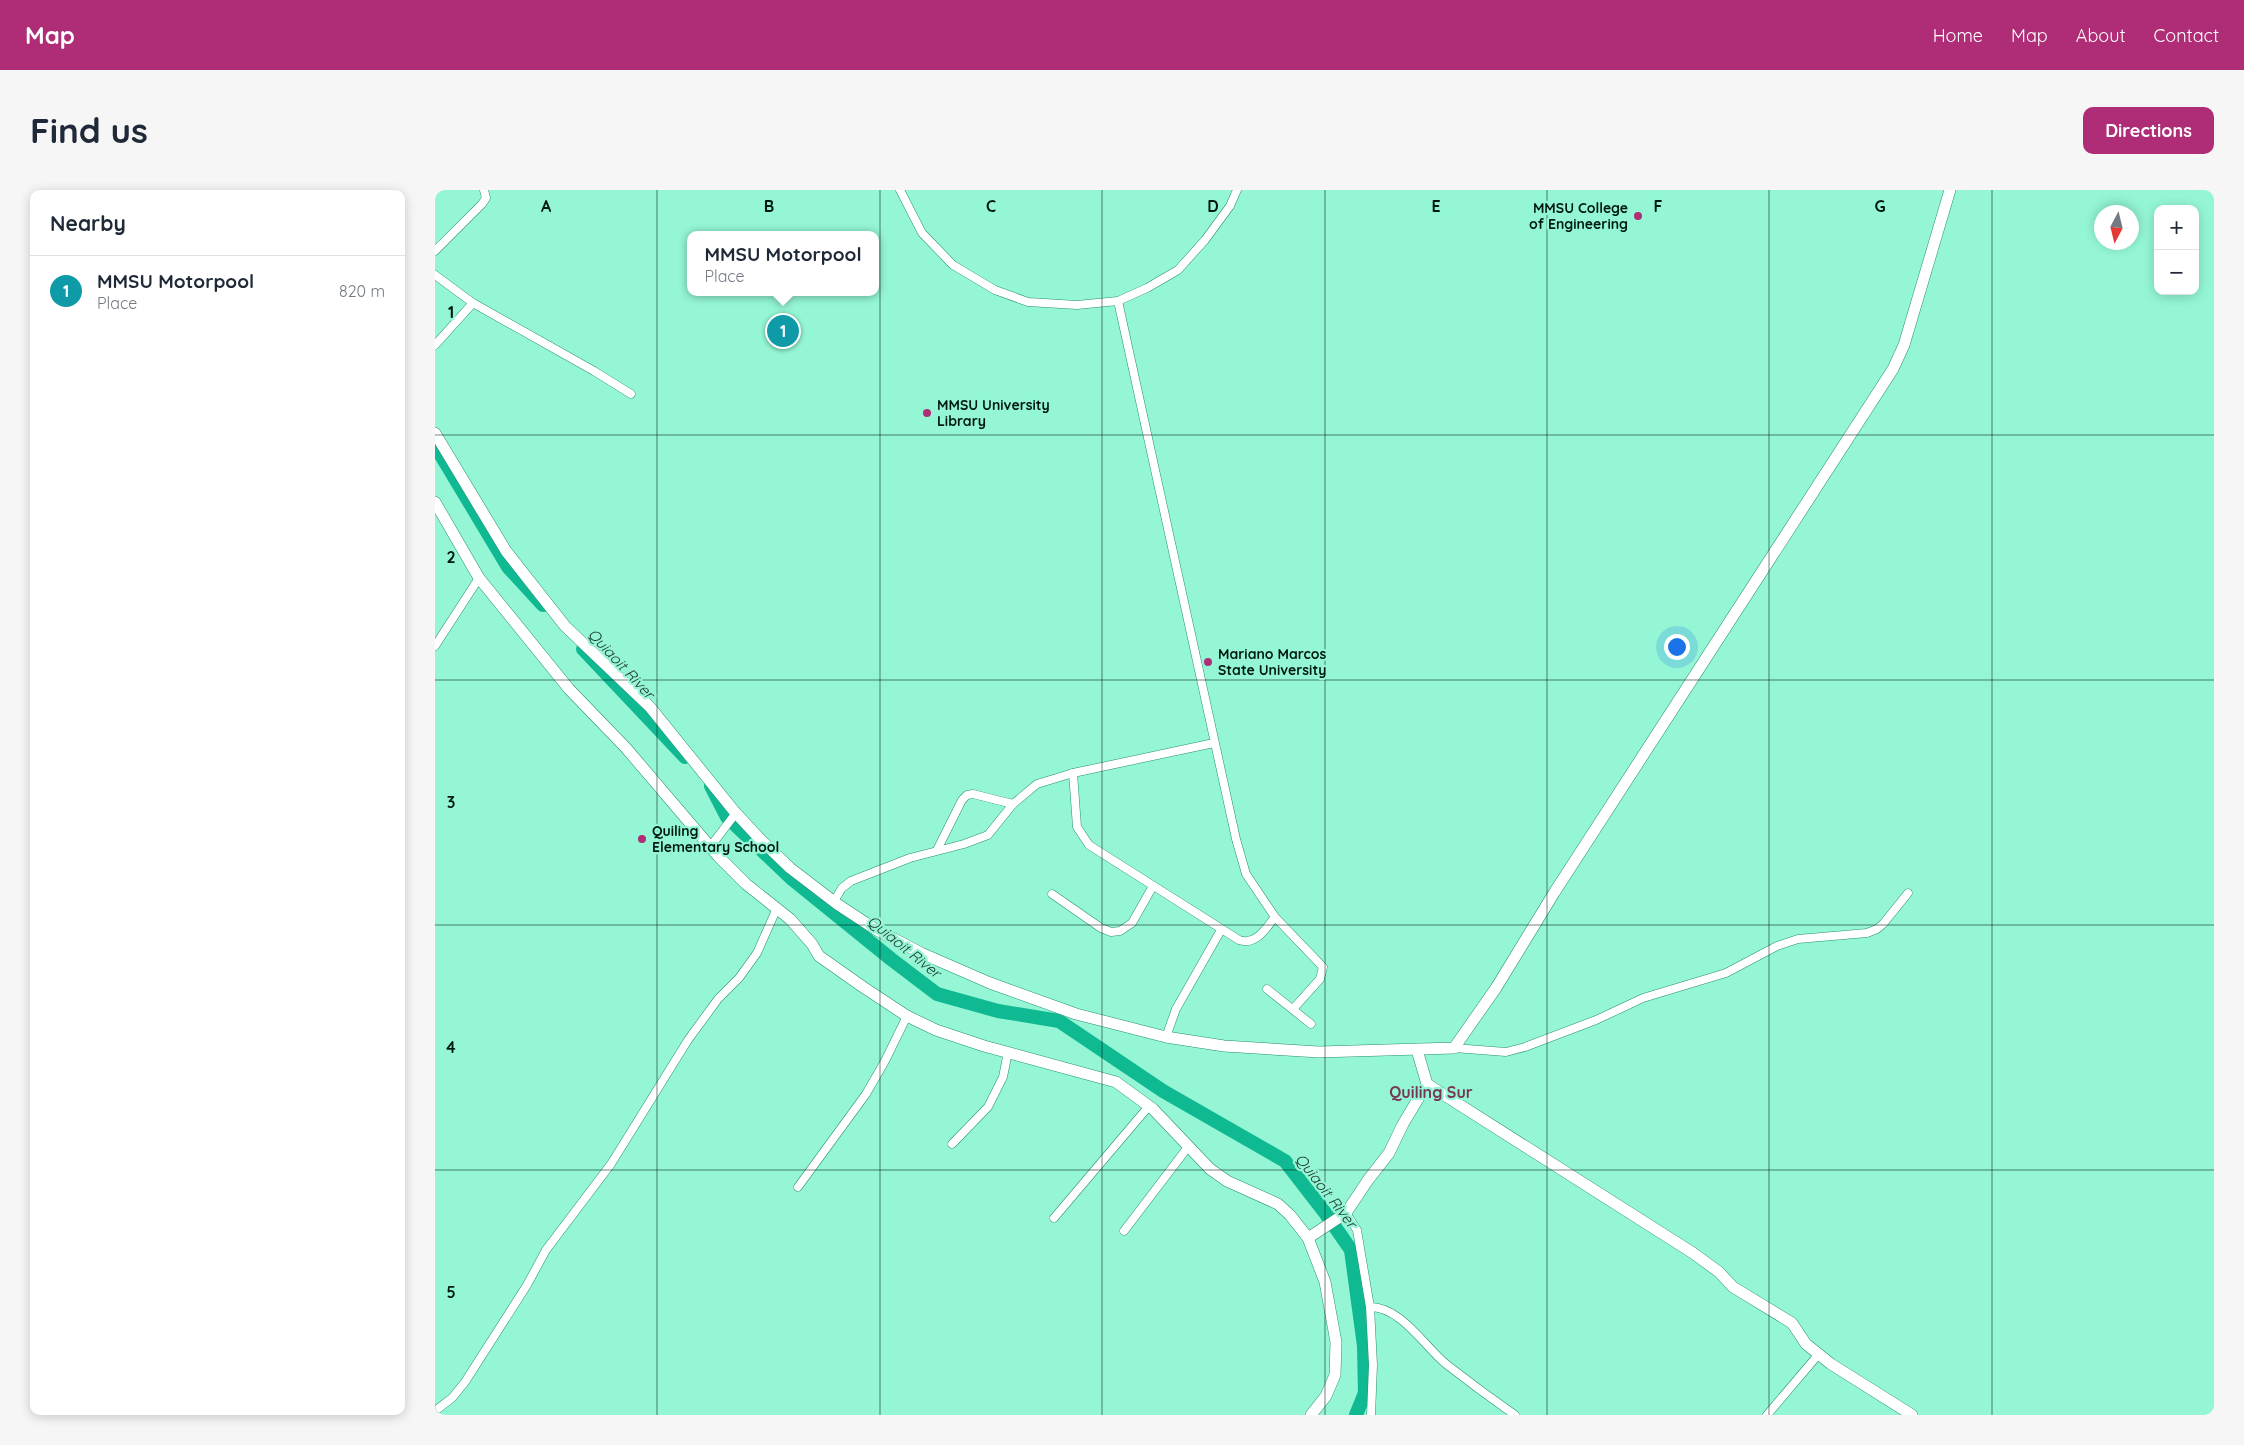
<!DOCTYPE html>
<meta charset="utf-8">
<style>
body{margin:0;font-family:Quicksand,sans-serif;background:#f6f6f7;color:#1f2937}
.controls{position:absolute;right:15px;top:15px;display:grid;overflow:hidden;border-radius:10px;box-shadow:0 2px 12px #0003}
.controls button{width:45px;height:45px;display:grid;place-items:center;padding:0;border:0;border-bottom:1px solid #e0e1e3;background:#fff;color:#1f2937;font:25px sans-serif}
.compass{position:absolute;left:1659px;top:15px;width:45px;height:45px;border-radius:50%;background:#fff;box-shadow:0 2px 12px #0003;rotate:187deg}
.you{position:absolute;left:1241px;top:456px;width:18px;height:18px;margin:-12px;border:4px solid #fff;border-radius:50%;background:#1a73e8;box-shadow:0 0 0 8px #1a73e833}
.badge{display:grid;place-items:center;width:32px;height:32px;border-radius:50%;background:#af2c76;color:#fff;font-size:16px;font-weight:700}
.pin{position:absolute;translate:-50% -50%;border:2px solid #fff;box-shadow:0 1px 5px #0006}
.popup{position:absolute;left:252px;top:41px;width:192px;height:65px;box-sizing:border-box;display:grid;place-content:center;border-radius:10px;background:#fff;filter:drop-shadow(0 1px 4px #0005);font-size:16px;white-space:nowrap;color:#747a83}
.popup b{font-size:19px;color:#1f2937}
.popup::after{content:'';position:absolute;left:50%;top:100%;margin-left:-10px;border:10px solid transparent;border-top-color:#fff}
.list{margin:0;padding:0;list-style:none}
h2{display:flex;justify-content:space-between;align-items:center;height:65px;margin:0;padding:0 20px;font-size:21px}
h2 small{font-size:16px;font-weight:400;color:#747a83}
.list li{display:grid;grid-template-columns:32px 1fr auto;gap:15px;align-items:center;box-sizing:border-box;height:70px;padding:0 20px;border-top:1px solid #e0e1e3}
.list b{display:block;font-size:19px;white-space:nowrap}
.list p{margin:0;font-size:16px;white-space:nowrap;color:#747a83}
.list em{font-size:16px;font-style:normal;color:#747a83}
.map{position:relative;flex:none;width:1779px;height:1225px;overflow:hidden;border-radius:10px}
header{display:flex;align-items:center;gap:30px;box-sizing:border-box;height:70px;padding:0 25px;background:#af2c76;color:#fff}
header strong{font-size:24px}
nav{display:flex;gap:28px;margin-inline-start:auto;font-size:18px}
.intro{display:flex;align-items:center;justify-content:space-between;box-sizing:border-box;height:120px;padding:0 30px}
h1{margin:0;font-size:35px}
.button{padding:12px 22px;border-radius:10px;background:#af2c76;color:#fff;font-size:18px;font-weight:700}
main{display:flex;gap:30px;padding:0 30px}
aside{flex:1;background:#fff;border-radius:10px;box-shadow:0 2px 12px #0003}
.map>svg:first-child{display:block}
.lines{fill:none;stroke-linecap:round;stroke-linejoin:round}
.river{stroke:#0fb992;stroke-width:14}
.street-casing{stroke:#269074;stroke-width:9}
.secondary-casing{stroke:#269074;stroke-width:12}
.street{stroke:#fff;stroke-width:8}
.secondary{stroke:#fff;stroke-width:11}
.grid{fill:none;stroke:#001a11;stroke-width:1;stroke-opacity:0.55}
.poi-dot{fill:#af2c76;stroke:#94f6d5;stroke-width:2}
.labels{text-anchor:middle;stroke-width:4.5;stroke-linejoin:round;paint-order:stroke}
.poi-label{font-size:14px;font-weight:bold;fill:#001a11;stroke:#94f6d5;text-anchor:start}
.water-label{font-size:15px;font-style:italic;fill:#1d352d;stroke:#94f6d5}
.quarter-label{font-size:16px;font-weight:bold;fill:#773657;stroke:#94f6d5}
.grid-label{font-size:16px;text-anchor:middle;font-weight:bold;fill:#001a11;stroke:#94f6d5;stroke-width:4.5;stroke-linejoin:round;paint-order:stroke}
</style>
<header>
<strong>Map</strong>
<nav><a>Home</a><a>Map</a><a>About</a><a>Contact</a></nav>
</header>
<div class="intro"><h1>Find us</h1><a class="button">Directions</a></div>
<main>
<aside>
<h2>Nearby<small></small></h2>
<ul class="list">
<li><span class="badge" style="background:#0f9aa8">1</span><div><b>MMSU Motorpool</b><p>Place</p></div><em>820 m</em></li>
</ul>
</aside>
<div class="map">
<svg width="1779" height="1225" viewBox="0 0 1779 1225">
<rect width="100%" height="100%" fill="#94f6d5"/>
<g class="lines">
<g class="river">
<polyline points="0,255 73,377 108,415"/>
<polyline points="148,459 250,567"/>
<polyline points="276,596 292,627 356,688 456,769 502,804 563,821 624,831 728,901 850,971 891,1024 916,1060 929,1156 930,1203 921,1225"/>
</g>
<g class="street-casing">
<g id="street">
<polyline points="465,0 487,43 518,75 560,100 593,112 642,115 683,111 712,98 743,80 770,50 795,16 802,0"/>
<polyline points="0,61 47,14 51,8 49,0"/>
<polyline points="0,85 38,113"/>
<polyline points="683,111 801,649 811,684 840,727 888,777 885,789 858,819"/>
<polyline points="0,155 38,113 159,181 196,204"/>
<polyline points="0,456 44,388"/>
<path d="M638,583l4,54 12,18 150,95c17,6 27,-12 36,-23"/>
<polyline points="275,657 301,623"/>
<polyline points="502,660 527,610 532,605 538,604 578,614"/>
<polyline points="617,704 666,738 676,742 685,741 697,733 718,696"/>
<polyline points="399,711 407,698 416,691 475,668 529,654 553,645 578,614 602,594 638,583 779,553"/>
<polyline points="832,799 876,834"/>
<polyline points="731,847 741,819 786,740"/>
<polyline points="1019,858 1071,862 1090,857 1161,830 1208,808 1291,783 1342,756 1363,749 1432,743 1442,739 1448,734 1473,703"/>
<polyline points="517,954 553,917 568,887 573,862"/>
<polyline points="363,997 431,904 450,871 472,826"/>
<polyline points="911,1023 922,1040 935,1117 938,1175 936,1225"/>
<polyline points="619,1028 714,916"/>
<polyline points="689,1041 753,957"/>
<path d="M935,1117c31,0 54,39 76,57 23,18 46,35 69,51"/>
<polyline points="0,1221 17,1208 30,1192 92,1095 111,1060 176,974 253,850 283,809 304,788 322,763 342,718"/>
<polyline points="1332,1225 1383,1165"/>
</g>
</g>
<g class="secondary-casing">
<g id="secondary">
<polyline points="0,243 71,361 130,436 215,517 299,621 324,648 355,678 402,714 440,739 486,763 555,793 641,824 731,847 789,856 884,862 1019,858 1061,798 1119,703 1458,179 1469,155 1515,0"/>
<polyline points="0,312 44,388 134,499 191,558 283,666 311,694 355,729 377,754 384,766 428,797 472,826 501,840 549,856 681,892 718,919 775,979 792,991 843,1014 855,1025 873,1048 890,1092 901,1152 900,1185 891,1206 876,1225"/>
<polyline points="982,860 992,894 1258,1063 1284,1082 1298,1097 1357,1133 1371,1154 1396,1174 1477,1225"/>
<polyline points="873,1048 911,1023 933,990 954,963 968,934 992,894"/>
</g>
</g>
<use href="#street" class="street"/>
<use href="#secondary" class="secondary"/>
</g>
<path class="grid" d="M222,0v1225M445,0v1225M667,0v1225M890,0v1225M1112,0v1225M1334,0v1225M1557,0v1225M0,245h1779M0,490h1779M0,735h1779M0,980h1779"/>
<g class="poi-dot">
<circle cx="1203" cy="26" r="5"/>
<circle cx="492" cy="223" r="5"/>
<circle cx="773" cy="472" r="5"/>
<circle cx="207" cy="649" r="5"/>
</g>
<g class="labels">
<g class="poi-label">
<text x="1193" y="23" text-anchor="end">MMSU College<tspan x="1193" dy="16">of Engineering</tspan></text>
<text x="502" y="220">MMSU University<tspan x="502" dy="16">Library</tspan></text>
<text x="783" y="469">Mariano Marcos<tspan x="783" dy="16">State University</tspan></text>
<text x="217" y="646">Quiling<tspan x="217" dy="16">Elementary School</tspan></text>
</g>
<g class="water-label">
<text transform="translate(186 474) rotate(47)" y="5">Quiaoit River</text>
<text transform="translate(469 757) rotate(39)" y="5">Quiaoit River</text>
<text transform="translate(891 1001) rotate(52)" y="5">Quiaoit River</text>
</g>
<g class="quarter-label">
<text x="996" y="908">Quiling Sur</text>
</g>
</g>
<g class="grid-label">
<text x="111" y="22">A</text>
<text x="334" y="22">B</text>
<text x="556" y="22">C</text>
<text x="778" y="22">D</text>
<text x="1001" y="22">E</text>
<text x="1223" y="22">F</text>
<text x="1445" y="22">G</text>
<text x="16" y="128">1</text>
<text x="16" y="373">2</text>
<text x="16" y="618">3</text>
<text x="16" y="863">4</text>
<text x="16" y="1108">5</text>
</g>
</svg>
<div class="controls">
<button>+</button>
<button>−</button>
</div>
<svg class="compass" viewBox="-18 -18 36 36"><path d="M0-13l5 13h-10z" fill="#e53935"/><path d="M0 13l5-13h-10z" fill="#747a83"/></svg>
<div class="you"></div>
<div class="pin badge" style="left:348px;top:141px;background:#0f9aa8">1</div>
<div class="popup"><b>MMSU Motorpool</b>Place</div>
</div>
</main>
